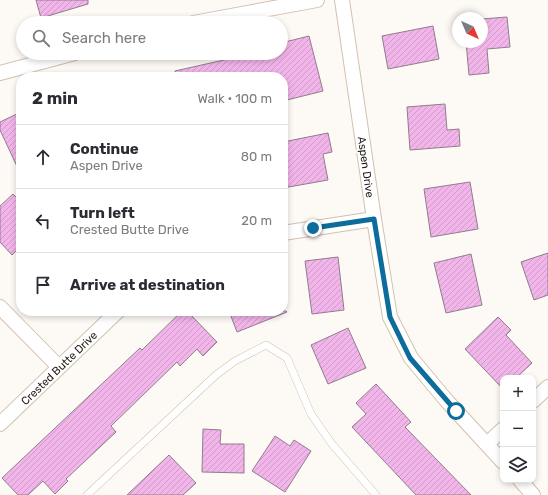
<!DOCTYPE html>
<meta charset="utf-8">
<style>
body{margin:0;font-family:Rubik,sans-serif;background:#f7f7f7;color:#2b2b33}
.controls{position:absolute;right:12px;bottom:12px;display:grid;overflow:hidden;border-radius:8px;box-shadow:0 2px 6px #0003}
.controls button{width:36px;height:36px;display:grid;place-items:center;padding:0;border:0;border-bottom:1px solid #e1e1e2;background:#fff;color:#2b2b33;font:20px sans-serif}
.compass{position:absolute;left:452px;top:12px;width:36px;height:36px;border-radius:50%;background:#fff;box-shadow:0 2px 6px #0003;rotate:136deg}
.stop{position:absolute;width:12px;height:12px;margin:-9px;border:3px solid #0c6c9b;border-radius:50%;background:#fff}
.stop.end{background:#0c6c9b;border-color:#fff;box-shadow:0 1px 4px #0008}
.list{margin:0;padding:0;list-style:none}
h2{display:flex;justify-content:space-between;align-items:center;height:52px;margin:0;padding:0 16px;font-size:17px}
h2 small{font-size:13px;font-weight:400;color:#7c7c81}
.list li{display:grid;grid-template-columns:26px 1fr auto;gap:12px;align-items:center;box-sizing:border-box;height:64px;padding:0 16px;border-top:1px solid #e1e1e2}
.list b{display:block;font-size:15px;white-space:nowrap}
.list p{margin:0;font-size:13px;white-space:nowrap;color:#7c7c81}
.list em{font-size:13px;font-style:normal;color:#7c7c81}
.icon{flex:none;width:22px;height:22px;fill:none;stroke:currentColor;stroke-width:2;stroke-linecap:round;stroke-linejoin:round}
.map{position:relative;flex:none;width:548px;height:495px;overflow:hidden}
.search{position:absolute;background:#fff;box-shadow:0 2px 6px #0003;left:16px;top:16px;width:272px;height:44px;display:flex;align-items:center;gap:10px;box-sizing:border-box;padding:0 14px;border-radius:22px;color:#7c7c81;font-size:15px}
.panel{position:absolute;background:#fff;box-shadow:0 2px 6px #0003;left:16px;top:72px;width:272px;height:244px;border-radius:16px}
.map>svg:first-child{display:block}
.building{fill:url(#building-hatch);stroke:#8f7d8c}
.lines{fill:none;stroke-linecap:round;stroke-linejoin:round}
.lane-casing{stroke:#d2c1af;stroke-width:8}
.street-casing{stroke:#d2c1af;stroke-width:16}
.lane{stroke:#fff;stroke-width:7}
.street{stroke:#fff;stroke-width:14}
.route{stroke:#0c6c9b;stroke-width:5}
.labels{text-anchor:middle;stroke-width:3;stroke-linejoin:round;paint-order:stroke}
.street-label{font-size:11px;fill:#201913;stroke:#fff}
</style>
<div class="map">
<svg width="548" height="495" viewBox="0 0 548 495">
<defs>
<pattern id="building-hatch" width="6" height="6" patternUnits="userSpaceOnUse"><rect width="6" height="6" fill="#f2b5ea"/><path d="M-1 1l2-2M0 6l6-6M5 7l2-2" fill="none" stroke="#cf9bc8"/></pattern>
</defs>
<rect width="100%" height="100%" fill="#fdf9f5"/>
<g class="building">
<polygon points="36,0 88,0 88,4 41,18"/>
<polygon points="507,17 510,47 487,49 489,73 469,75 466,42 482,42 482,19"/>
<polygon points="433,26 439,59 388,69 382,36"/>
<polygon points="309,36 323,91 283,101 283,77 176,77 175,71 255,53 281,53 281,43"/>
<polygon points="445,104 447,130 459,129 460,146 410,150 407,107"/>
<polygon points="21,112 21,175 0,130 0,122"/>
<polygon points="328,133 332,152 323,154 328,180 283,188 283,142"/>
<polygon points="470,182 478,229 431,237 424,189"/>
<polygon points="13,194 21,202 21,246 12,255 0,242 0,206"/>
<polygon points="548,253 548,295 534,300 521,262"/>
<polygon points="471,254 482,305 446,313 434,263"/>
<polygon points="338,257 344,310 312,314 305,261"/>
<polygon points="182,311 187,311 217,342 203,356 197,349 180,366 177,362 111,426 116,432 66,479 68,481 55,494 43,481 28,495 18,495 2,478 140,348 142,350"/>
<polygon points="229,311 286,311 287,312 237,332"/>
<polygon points="498,317 511,330 506,335 532,363 516,378 503,378 503,389 465,349"/>
<polygon points="348,328 366,368 328,384 311,345"/>
<polygon points="376,384 411,422 405,427 471,495 416,495 352,427 366,414 356,403"/>
<polygon points="203,429 221,430 220,444 244,444 244,473 202,472"/>
<polygon points="275,436 290,446 294,440 311,451 285,492 252,471"/>
<polygon points="169,455 196,483 183,495 127,495"/>
</g>
<g class="lines">
<g class="lane-casing">
<polyline id="lane" points="87,495 216,375 235,361 266,345 287,358 311,414 332,444 376,495"/>
</g>
<g class="street-casing">
<g id="street">
<polyline points="342,0 374,219 390,317 411,358 446,400 503,462"/>
<polyline points="193,23 317,0"/>
<polyline points="0,73 75,53"/>
<polyline points="283,233 374,219"/>
<polyline points="0,307 59,367"/>
<polyline points="533,401 548,387"/>
<polyline points="0,424 118,311"/>
<polyline points="487,444 503,429"/>
<polyline points="520,480 533,495"/>
</g>
</g>
<use href="#lane" class="lane"/>
<use href="#street" class="street"/>
</g>
<g class="lines">
<polyline class="route" points="313,228 374,219 390,317 410,358 456,411"/>
</g>
<g class="labels">
<g class="street-label">
<text transform="translate(366 167) rotate(82)" y="4">Aspen Drive</text>
<text transform="translate(59 368) rotate(-44)" y="4">Crested Butte Drive</text>
</g>
</g>
</svg>
<div class="controls">
<button>+</button>
<button>−</button>
<button><svg class="icon" aria-label="layers" viewBox="0 0 24 24"><path d="M12 4l9 5-9 5-9-5zM3 14l9 5 9-5"/></svg></button>
</div>
<svg class="compass" viewBox="-18 -18 36 36"><path d="M0-13l5 13h-10z" fill="#e53935"/><path d="M0 13l5-13h-10z" fill="#7c7c81"/></svg>
<div class="stop" style="left:456px;top:411px"></div>
<div class="stop end" style="left:313px;top:228px"></div>
<div class="search"><svg class="icon" aria-label="search" viewBox="0 0 24 24"><circle cx="10" cy="10" r="6"/><path d="M15 15l6 6"/></svg>Search here</div>
<section class="panel">
<h2>2 min<small>Walk · 100 m</small></h2>
<ul class="list">
<li><svg class="icon" aria-label="ahead" viewBox="0 0 24 24"><path d="M12 20V5M6 11l6-6 6 6"/></svg><div><b>Continue</b><p>Aspen Drive</p></div><em>80 m</em></li>
<li><svg class="icon" aria-label="left" viewBox="0 0 24 24"><path d="M17 20v-9H6M10 6l-5 5 5 5"/></svg><div><b>Turn left</b><p>Crested Butte Drive</p></div><em>20 m</em></li>
<li><svg class="icon" aria-label="arrive" viewBox="0 0 24 24"><path d="M6 21V4h12l-3 4 3 4H6"/></svg><div><b>Arrive at destination</b></div></li>
</ul>
</section>
</div>
